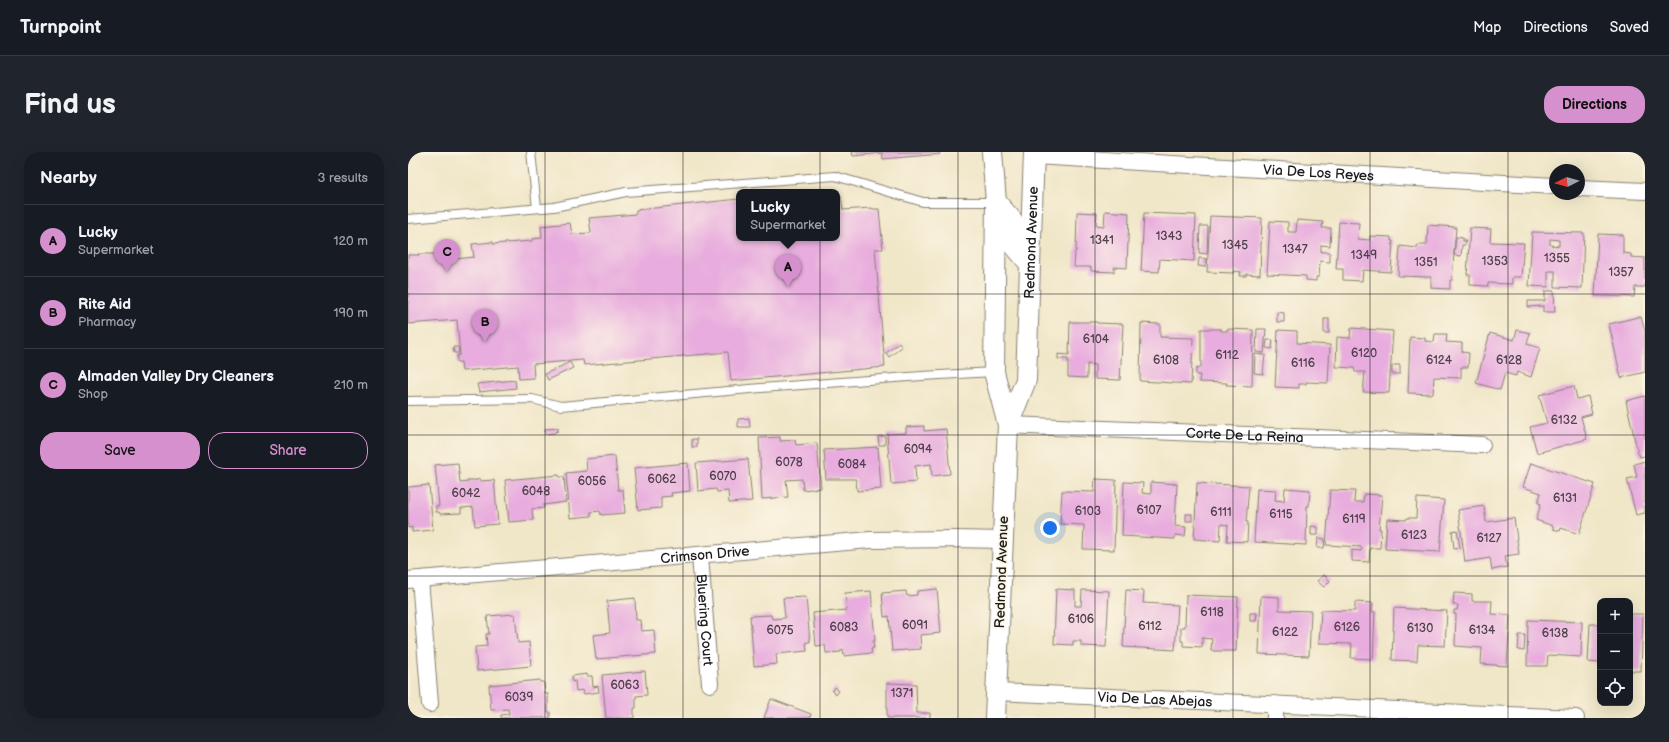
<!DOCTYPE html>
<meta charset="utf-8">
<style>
body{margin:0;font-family:"Balsamiq Sans",sans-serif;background:#20242c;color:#f1f3f6}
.controls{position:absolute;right:12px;bottom:12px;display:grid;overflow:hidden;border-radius:8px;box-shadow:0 4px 16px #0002}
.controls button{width:36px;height:36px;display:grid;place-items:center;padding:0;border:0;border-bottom:1px solid #363941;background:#171b24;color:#f1f3f6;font:20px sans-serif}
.compass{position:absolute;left:1141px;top:12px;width:36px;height:36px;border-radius:50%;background:#171b24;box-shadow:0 4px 16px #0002;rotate:264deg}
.you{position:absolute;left:642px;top:376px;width:14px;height:14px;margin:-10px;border:3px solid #fff;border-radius:50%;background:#1a73e8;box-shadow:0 0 0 6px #1a73e833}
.badge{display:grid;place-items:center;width:26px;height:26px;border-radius:50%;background:#d690ce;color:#111;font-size:13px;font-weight:700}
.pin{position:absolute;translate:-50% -33px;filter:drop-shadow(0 1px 2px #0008)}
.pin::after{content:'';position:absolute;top:21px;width:14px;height:12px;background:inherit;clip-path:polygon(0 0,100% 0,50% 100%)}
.popup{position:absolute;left:328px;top:37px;width:104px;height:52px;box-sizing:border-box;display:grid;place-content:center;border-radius:8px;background:#171b24;filter:drop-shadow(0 1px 3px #0005);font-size:13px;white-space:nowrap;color:#9ea1a6}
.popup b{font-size:15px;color:#f1f3f6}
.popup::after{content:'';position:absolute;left:50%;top:100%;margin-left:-8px;border:8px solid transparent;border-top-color:#171b24}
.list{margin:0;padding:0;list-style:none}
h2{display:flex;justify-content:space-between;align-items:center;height:52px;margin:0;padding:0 16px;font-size:17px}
h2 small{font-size:13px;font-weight:400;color:#9ea1a6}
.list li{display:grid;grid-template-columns:26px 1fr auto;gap:12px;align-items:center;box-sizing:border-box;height:72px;padding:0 16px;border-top:1px solid #363941}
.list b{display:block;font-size:15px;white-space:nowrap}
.list p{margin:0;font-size:13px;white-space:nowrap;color:#9ea1a6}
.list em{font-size:13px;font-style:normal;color:#9ea1a6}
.actions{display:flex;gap:8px;padding:12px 16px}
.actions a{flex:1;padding:9px 0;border:1px solid #d690ce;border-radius:16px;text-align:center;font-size:14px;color:#d690ce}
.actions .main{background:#d690ce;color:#111}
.icon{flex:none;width:22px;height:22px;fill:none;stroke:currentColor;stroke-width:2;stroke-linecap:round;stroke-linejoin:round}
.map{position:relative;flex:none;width:1237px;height:566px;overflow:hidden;border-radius:16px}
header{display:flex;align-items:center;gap:24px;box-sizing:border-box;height:56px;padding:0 20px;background:#171b24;border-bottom:1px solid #363941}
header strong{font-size:19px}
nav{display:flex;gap:22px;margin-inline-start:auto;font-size:14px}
.intro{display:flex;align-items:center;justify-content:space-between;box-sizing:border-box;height:96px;padding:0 24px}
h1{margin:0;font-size:28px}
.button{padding:10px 18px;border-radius:16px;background:#d690ce;color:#111;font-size:14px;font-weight:700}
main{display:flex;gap:24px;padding:0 24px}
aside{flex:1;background:#171b24;border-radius:16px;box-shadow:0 4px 16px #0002}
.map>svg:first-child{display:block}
.building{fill:#e8adde;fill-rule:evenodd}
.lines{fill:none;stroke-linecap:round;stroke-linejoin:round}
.service-casing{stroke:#868172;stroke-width:10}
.minor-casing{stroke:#868172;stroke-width:18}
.tertiary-casing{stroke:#868172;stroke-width:22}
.service{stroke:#fff;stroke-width:8}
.minor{stroke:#fff;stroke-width:16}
.tertiary{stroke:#fff;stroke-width:20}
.grid{fill:none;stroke:#1c1c1c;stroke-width:1;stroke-opacity:0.55}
.labels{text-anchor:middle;stroke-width:3;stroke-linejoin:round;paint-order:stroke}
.number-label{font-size:12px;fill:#4f404c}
.street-label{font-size:14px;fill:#1c1c1c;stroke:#fcf5e5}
</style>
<header>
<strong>Turnpoint</strong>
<nav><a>Map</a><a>Directions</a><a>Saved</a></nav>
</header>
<div class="intro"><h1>Find us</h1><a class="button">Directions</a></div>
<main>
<aside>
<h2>Nearby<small>3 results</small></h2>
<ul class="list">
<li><span class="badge">A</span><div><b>Lucky</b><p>Supermarket</p></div><em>120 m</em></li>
<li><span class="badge">B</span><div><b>Rite Aid</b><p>Pharmacy</p></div><em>190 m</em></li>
<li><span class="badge">C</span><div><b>Almaden Valley Dry Cleaners</b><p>Shop</p></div><em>210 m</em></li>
</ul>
<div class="actions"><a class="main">Save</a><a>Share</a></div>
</aside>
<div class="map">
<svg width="1237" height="566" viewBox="0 0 1237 566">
<rect width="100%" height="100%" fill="#fcf5e5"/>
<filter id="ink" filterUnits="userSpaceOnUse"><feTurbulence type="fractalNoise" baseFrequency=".025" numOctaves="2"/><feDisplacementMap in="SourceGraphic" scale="8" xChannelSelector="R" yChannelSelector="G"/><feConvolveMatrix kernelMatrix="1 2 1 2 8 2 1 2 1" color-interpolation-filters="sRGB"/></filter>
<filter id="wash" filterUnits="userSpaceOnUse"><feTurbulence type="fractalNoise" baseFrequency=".012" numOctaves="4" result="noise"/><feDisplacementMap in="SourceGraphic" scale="16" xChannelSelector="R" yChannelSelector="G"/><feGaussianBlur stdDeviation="0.9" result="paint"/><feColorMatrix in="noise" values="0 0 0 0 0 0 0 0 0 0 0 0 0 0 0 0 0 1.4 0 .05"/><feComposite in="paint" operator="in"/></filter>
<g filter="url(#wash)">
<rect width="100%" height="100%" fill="#f0e6c8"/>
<g id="blocks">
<g class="building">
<polygon points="444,0 531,0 532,2 475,7 474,1 445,4"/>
<polygon points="429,44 433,44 435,58 463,56 464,57 471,57 475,97 467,97 477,215 323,229 320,200 176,213 175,208 125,212 126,226 111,227 110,214 54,219 53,210 49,210 49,203 52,203 49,168 0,172 0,103 11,103 10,102 28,102 27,100 46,100 47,107 66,105 64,92 85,90 85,92 124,89 124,87 134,86 133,74 162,71 164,82 183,81 181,66 228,62 228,58 331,47 331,86 429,86"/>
<polygon points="697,59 721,61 719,116 706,115 706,120 683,119 683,115 666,115 667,99 668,99 669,60 689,61 688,73 696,74"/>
<polygon points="736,61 788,63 786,109 752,107 751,120 733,119"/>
<polygon points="802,64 854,66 852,123 838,122 838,124 832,124 833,120 826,119 826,121 799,120"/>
<polygon points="889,68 915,70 914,76 923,76 922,94 913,93 913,100 922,100 922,110 912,109 911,125 908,125 908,129 898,128 898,124 859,122 862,69 880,70 880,80 888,80"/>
<polygon points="931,70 951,71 950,87 962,88 962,84 983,85 983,89 985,89 983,120 955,118 954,129 935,128 935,117 928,117"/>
<polygon points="1020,73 1048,75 1044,128 1042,128 1042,137 1023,136 1023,125 990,124 992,94 1009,96 1010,93 1019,93"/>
<polygon points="792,74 800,74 799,102 791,101"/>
<polygon points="1062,76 1083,77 1082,90 1116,91 1113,125 1104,125 1104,132 1080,131 1080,134 1062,133 1062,123 1059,123"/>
<path d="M1124,80l52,1 -2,55 -27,-1v-16h-7v16l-19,-1zM1142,87l9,1v6l-9,-1z"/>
<polygon points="1190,82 1215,83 1215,101 1223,102 1223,105 1237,106 1237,135 1227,135 1226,145 1187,144"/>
<polygon points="1048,85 1055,86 1055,89 1058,89 1057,93 1054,93 1053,104 1046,103"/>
<polygon points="791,106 798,107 797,115 790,114"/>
<polygon points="1137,139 1146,139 1147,160 1135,160 1135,154 1120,155 1120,149 1137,149"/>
<polygon points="869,160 876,161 876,170 869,170"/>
<polygon points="1230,165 1233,165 1237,179 1237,220 1213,226 1201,172"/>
<rect x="916" y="167" width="5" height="14"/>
<polygon points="662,170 689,170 689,171 715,172 712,228 687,227 687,213 679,212 679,226 660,225 660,207 650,207 650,202 661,203"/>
<polygon points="733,171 752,172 752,185 785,186 783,232 732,229"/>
<polygon points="943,176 985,179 981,241 955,240 957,220 947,220 946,216 928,215 929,185 942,186"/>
<polygon points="793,177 813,177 813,179 819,179 819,177 845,178 844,234 818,233 819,231 791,230 792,223 788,223 788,217 793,215"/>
<polygon points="849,177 858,177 856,201 848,200"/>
<polygon points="870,178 889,179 889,191 922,193 920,231 898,230 898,232 891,232 891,236 867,235"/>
<polygon points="1109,178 1122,181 1119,192 1132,196 1123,225 1109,220 1108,224 1097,221 1092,238 1068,231 1082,181 1106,188"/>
<polygon points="1027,182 1039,182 1038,190 1054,191 1054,200 1061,201 1060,215 1053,215 1053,226 1026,225 1025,242 1000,241 1002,185 1017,186 1017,189 1026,190"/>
<polygon points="859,188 865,188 864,197 858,196"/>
<polygon points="491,191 494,195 481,205 478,201"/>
<polygon points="45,195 50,195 51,201 46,201"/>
<polygon points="847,202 857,203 855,222 846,221"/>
<polygon points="162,210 165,216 140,228 137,222"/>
<polygon points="987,213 992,213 992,222 984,222 984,214"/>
<polygon points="107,228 108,236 71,240 69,232"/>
<polygon points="1166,234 1169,247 1180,244 1184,262 1173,265 1179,287 1129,301 1122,275 1139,271 1131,243"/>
<polygon points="1237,244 1237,304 1232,305 1231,302 1230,302 1218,249"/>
<polygon points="341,266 342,275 330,275 330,267"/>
<polygon points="516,274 516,279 538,277 542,322 524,324 523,312 507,314 508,330 483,332 479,282 498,281 498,275"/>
<polygon points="150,276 150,279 147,280 147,281 137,282 137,277"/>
<polygon points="477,284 477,293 471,293 470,285"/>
<polygon points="372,285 372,289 387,288 388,293 409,291 413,336 395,338 394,327 378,328 380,345 354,347 351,286"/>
<rect x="284" y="287" width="5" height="8"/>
<polygon points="470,295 473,337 449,339 448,327 418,327 416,298"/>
<polygon points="207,304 210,338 215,338 217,361 193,363 192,359 183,360 183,364 162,366 158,321 179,319 178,307"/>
<polygon points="340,307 344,349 321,351 320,339 309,340 308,337 290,339 288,311"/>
<polygon points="1237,309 1237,361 1228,363 1219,327 1229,325 1226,312"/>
<polygon points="50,311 52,331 60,330 60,328 67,328 68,329 68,328 72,327 72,329 86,328 90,372 67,374 65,355 53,356 53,361 32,362 31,360 28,360 28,354 31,354 27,313"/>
<polygon points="280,311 282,339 263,341 264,344 253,345 253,356 230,358 226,316"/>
<polygon points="1123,311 1187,332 1171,382 1153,376 1152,379 1145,377 1145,374 1128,368 1133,352 1130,351 1133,341 1115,335"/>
<polygon points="151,323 151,325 156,325 158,350 135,353 136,356 124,357 125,368 101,370 97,328"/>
<polygon points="687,327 708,328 706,398 675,397 676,373 652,372 654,339 686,340"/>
<polygon points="716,330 735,331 734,341 743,342 743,330 769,332 767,374 778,375 777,384 767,383 767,387 714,384"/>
<polygon points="789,331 841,334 838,370 840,370 839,390 819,389 820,373 813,372 812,389 786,387"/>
<polygon points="21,333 25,378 4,380 4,375 0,376 0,335"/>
<polygon points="877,336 902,338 901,354 899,354 898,393 846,390 849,337 868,338 867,348 876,349"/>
<polygon points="922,338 947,339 946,350 955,350 956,342 974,343 971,377 973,377 972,396 962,396 961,410 944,409 944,398 953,399 954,395 918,393"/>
<polygon points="1009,346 1036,348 1032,400 977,397 979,367 998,368 999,366 1008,366"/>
<polygon points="1076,354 1078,370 1106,366 1111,402 1097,404 1099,415 1084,418 1082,406 1057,410 1050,358"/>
<rect x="778" y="362" width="6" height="7"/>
<polygon points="903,374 910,375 910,383 903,383"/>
<polygon points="1049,378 1052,396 1046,397 1044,379"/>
<polygon points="910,386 917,387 916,396 909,396"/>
<polygon points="916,423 922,429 916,435 909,429"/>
<polygon points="529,437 533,481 512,483 513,497 484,499 481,464 476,465 474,441 498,439 499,444 509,443 509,439"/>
<polygon points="648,437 667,438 667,454 673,454 674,438 701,439 698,495 673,494 673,489 665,489 665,493 646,492"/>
<polygon points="718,438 736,439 735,451 770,453 767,498 715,495"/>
<polygon points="463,439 467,489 465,489 466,496 463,496 464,501 436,504 435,497 433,498 433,500 418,501 417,493 408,494 405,461 439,458 437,441"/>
<polygon points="1046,441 1064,442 1064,449 1084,449 1083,462 1102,463 1099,514 1073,512 1074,496 1047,494 1048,462 1046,462 1046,458 1049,458 1050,453 1045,453"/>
<polygon points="778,443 830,445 828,499 803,499 804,487 794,486 794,495 775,494 775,489 773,489 773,475 777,475"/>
<polygon points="853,444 871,445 871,458 903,459 901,504 851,502"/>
<polygon points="398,445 402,490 398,490 399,499 368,502 369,512 346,514 342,464 363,463 364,467 377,466 375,446"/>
<polygon points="227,446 228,468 232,468 233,479 246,478 248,502 188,507 185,483 202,481 199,449"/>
<polygon points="947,450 965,451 964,460 967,460 965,507 943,506 944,492 911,491 913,458 947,459"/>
<polygon points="986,456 1039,459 1037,494 1010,493 1009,509 984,508"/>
<polygon points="842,461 849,461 848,469 842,469"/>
<polygon points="107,462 110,491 121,490 123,514 69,519 67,495 79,494 78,482 81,482 79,464"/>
<polygon points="1222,462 1235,462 1233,519 1222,519"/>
<polygon points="1120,468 1174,470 1173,505 1140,503 1139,514 1119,514"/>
<polygon points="1182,472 1192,472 1192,511 1180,510"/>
<polygon points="1111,483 1117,483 1116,499 1110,498"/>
<polygon points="237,519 239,543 228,544 228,556 226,556 226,566 198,566 194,523"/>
<polygon points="179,522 179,524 184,524 185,535 190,534 191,540 176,542 175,538 168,539 167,529 164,530 164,524"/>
<polygon points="132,528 132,530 136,530 137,542 140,542 140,560 142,560 142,566 93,566 93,563 101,562 100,557 83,558 81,533"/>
<polygon points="479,531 508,532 509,561 522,561 522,566 479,566"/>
<polygon points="427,535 431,539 428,543 424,539"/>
<polygon points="363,547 403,562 402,566 356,566"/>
</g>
</g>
</g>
<g filter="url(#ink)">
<use href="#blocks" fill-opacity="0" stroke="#868172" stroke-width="1"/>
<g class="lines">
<g class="service-casing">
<g id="service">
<polyline points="123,0 129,56"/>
<polyline points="0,67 146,55 218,40 427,24 515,50 587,50"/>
<polyline points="0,249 124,247 153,254 353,236 514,224 586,220"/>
</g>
</g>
<g class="minor-casing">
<g id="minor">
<path id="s1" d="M626,4l521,30"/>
<polyline points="1171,36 1237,39"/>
<path id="s2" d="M600,273l474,20"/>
<path id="s3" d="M292,404l10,128"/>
<polyline points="12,427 22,552"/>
<path id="s4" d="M0,428l462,-40 85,-1 48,1"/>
<path id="s5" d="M589,540l579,26"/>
<polyline points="867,566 867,552"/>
</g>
</g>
<g class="tertiary-casing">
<g id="tertiary">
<polyline points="584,0 588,50 586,220 600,273 587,566"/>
<polyline points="588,50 604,68 605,92 621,111"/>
<path id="s6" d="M600,273l18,-45 8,-228"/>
</g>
</g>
<use href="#service" class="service"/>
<use href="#minor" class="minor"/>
<use href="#tertiary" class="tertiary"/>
</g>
</g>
<path class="grid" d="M137,0v566M275,0v566M412,0v566M550,0v566M687,0v566M825,0v566M962,0v566M1100,0v566M0,142h1237M0,283h1237M0,424h1237"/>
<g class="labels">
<g class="number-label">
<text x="761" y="88">1343</text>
<text x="694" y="92">1341</text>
<text x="827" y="97">1345</text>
<text x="887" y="101">1347</text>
<text x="956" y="107">1349</text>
<text x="1149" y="110">1355</text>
<text x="1087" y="113">1353</text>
<text x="1018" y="114">1351</text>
<text x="1213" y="124">1357</text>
<text x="688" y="191">6104</text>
<text x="956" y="205">6120</text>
<text x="819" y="207">6112</text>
<text x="758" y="212">6108</text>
<text x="1031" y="212">6124</text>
<text x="1101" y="212">6128</text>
<text x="895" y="215">6116</text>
<text x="1156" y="272">6132</text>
<text x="510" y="301">6094</text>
<text x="381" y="314">6078</text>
<text x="444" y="316">6084</text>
<text x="315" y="328">6070</text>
<text x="254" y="331">6062</text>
<text x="184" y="333">6056</text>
<text x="128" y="343">6048</text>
<text x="58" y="345">6042</text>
<text x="1157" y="350">6131</text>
<text x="741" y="362">6107</text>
<text x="680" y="363">6103</text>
<text x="813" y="364">6111</text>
<text x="873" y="366">6115</text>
<text x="946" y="371">6119</text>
<text x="1006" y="387">6123</text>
<text x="1081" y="390">6127</text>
<text x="804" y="464">6118</text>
<text x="673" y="471">6106</text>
<text x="507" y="477">6091</text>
<text x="742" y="478">6112</text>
<text x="436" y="479">6083</text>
<text x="939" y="479">6126</text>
<text x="1012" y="480">6130</text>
<text x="372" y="482">6075</text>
<text x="1074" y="482">6134</text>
<text x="877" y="484">6122</text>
<text x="1147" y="485">6138</text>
<text x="217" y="537">6063</text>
<text x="494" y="545">1371</text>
<text x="111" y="549">6039</text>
</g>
<g class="street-label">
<text dy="5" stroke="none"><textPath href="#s1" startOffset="285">Via De Los Reyes</textPath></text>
<text dy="5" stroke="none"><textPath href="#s6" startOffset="186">Redmond Avenue</textPath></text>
<text dy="5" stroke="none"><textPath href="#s2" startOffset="237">Corte De La Reina</textPath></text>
<text dy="5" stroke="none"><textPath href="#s4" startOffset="298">Crimson Drive</textPath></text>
<text transform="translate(593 420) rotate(-88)" y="5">Redmond Avenue</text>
<text dy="5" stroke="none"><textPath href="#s3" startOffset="64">Bluering Court</textPath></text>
<text dy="5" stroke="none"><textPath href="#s5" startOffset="158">Via De Las Abejas</textPath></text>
</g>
</g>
</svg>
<div class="controls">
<button>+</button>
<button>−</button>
<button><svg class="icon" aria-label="locate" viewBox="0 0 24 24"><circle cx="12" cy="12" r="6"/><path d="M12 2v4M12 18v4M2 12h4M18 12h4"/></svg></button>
</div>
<svg class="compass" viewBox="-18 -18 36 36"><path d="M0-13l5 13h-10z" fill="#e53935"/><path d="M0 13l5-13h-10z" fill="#9ea1a6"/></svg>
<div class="you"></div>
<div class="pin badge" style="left:380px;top:135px">A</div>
<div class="popup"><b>Lucky</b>Supermarket</div>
<div class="pin badge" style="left:77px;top:190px">B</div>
<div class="pin badge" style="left:39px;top:120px">C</div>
</div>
</main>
